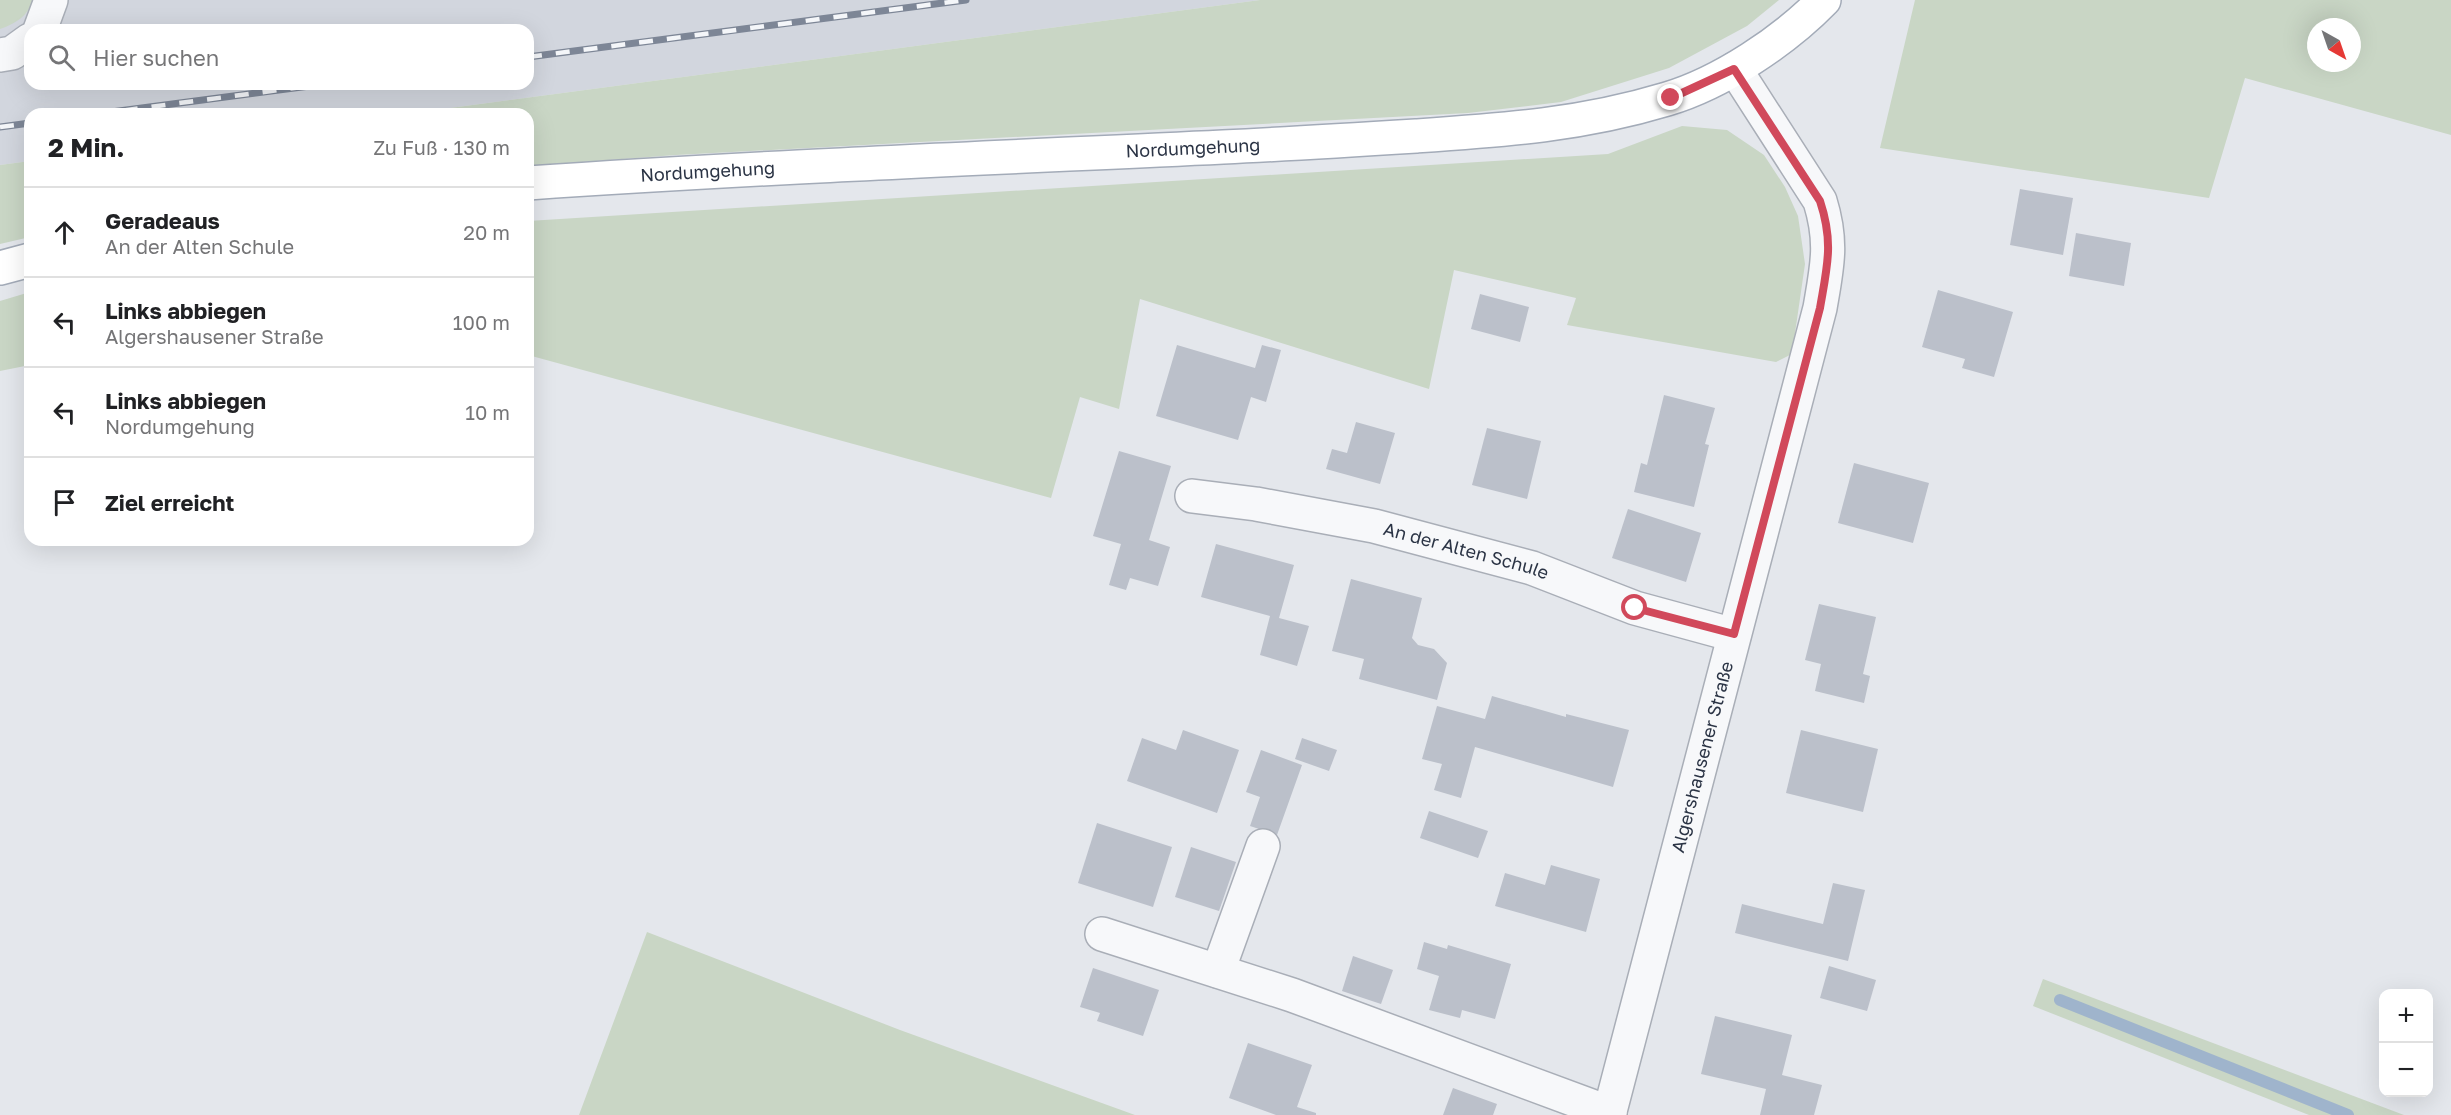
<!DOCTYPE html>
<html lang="de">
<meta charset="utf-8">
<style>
body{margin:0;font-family:"Golos Text",sans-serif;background:#f6f6f6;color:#202124}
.controls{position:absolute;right:18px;bottom:18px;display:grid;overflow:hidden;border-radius:12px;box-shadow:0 6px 24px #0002}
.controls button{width:54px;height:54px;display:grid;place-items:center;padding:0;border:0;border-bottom:2px solid #e0e0e0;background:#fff;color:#202124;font:30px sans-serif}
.compass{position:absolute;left:2307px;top:18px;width:54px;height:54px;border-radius:50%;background:#fff;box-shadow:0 6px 24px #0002;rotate:140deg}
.stop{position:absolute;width:18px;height:18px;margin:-14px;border:4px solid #d1495b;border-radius:50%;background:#fff}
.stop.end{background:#d1495b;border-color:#fff;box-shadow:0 2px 6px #0008}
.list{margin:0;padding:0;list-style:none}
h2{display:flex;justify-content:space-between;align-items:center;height:78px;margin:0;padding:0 24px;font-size:26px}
h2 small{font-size:20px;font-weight:400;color:#757577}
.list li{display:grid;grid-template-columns:39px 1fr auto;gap:18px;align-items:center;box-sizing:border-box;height:90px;padding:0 24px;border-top:2px solid #e0e0e0}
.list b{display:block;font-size:22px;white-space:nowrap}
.list p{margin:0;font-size:20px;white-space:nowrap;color:#757577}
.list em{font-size:20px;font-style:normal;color:#757577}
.icon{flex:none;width:33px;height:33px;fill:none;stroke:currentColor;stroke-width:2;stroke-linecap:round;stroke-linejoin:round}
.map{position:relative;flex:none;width:2451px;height:1115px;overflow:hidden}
.search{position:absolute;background:#fff;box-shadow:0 6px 24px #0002;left:24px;top:24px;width:510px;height:66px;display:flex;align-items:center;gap:15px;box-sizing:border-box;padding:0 21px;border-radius:18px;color:#757577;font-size:22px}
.panel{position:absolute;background:#fff;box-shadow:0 6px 24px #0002;left:24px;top:108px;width:510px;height:438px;border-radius:18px}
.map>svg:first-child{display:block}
.built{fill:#d2d6de;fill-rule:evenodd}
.green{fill:#c9d6c5;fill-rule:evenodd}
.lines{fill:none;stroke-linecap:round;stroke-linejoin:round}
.stream{stroke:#9fb4cc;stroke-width:12}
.building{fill:#bbc0ca}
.minor-casing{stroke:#a9aeb7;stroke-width:36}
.major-casing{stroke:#a3abb8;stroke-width:36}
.minor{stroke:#f7f8fa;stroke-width:33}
.major{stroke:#fff;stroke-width:33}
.rail-casing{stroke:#7d8696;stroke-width:7}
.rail{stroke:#f4f6f9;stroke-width:4.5;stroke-dasharray:14;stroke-linecap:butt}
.route{stroke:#d1495b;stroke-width:8}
.labels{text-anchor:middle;stroke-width:4.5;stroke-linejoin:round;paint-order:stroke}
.street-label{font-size:18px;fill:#2b3445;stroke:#f4f6f9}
</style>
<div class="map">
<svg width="2451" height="1115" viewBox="0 0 2451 1115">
<rect width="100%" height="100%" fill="#e4e7ec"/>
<path class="built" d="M0,0h1260l-855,114h-375v47l-30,4zM30,30h498v54h-498z"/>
<g class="green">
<path d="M0,0h33c-5,16 -18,24 -33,29z"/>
<polygon points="1260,0 1779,0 1747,26 1669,68 1561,102 1468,113 676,155 528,166 528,114 405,114"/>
<path d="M1915,0h536v135l-206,-57 -36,120 -329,-50zM2316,27h36v36h-36z"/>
<polygon points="1682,126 1727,130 1764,155 1785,187 1798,216 1805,264 1792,354 1776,362 1567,325 1576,298 1454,270 1429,389 1140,299 1119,409 1080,397 1051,498 528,355 528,221 1608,154"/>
<polygon points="30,161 30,237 0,244 0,165"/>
<polygon points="30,292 30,365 0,371 0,301"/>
<polygon points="647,932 900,1030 1135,1115 579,1115"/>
<polygon points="2043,979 2404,1115 2309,1115 2033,1006"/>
</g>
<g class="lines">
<polyline class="stream" points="2060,1000 2348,1115"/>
</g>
<g class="building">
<polygon points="2020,189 2073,198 2063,255 2010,245"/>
<polygon points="2076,233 2131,243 2124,286 2069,276"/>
<polygon points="1938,290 2013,312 1994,377 1962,368 1965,359 1922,347"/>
<polygon points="1480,294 1529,307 1520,342 1471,329"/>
<polygon points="1177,345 1255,368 1262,345 1281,350 1266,402 1251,397 1238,440 1156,416"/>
<polygon points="1664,395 1715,408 1705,444 1709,445 1694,507 1634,492 1641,463 1647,465"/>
<polygon points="1356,422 1395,433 1380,484 1326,469 1332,449 1347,453"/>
<polygon points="1487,428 1541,441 1527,499 1472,485"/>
<polygon points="1119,451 1171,466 1149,540 1170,547 1158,586 1130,578 1126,590 1109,585 1121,544 1093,536"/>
<polygon points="1854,463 1929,483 1913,543 1838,523"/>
<polygon points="1628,509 1701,533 1686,582 1612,558"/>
<polygon points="1216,544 1294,565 1279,618 1309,626 1297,666 1260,655 1270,616 1201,597"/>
<polygon points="1351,579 1422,598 1412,638 1418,645 1434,649 1447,663 1437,700 1359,679 1364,659 1332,651"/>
<polygon points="1819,604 1876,617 1863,674 1870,676 1864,703 1815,691 1821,664 1805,660"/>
<polygon points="1492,696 1566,717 1566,714 1629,730 1613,787 1475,747 1461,798 1434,790 1442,764 1422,759 1437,706 1485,719"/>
<polygon points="1183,730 1239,750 1217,813 1127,781 1142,738 1176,750"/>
<polygon points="1801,730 1878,749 1863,812 1786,793"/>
<polygon points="1302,738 1337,750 1329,771 1295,759"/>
<polygon points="1261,750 1302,765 1277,835 1250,826 1260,797 1246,792"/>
<polygon points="1429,811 1488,831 1478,858 1420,838"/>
<polygon points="1097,823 1172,847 1153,907 1078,883"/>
<polygon points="1191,847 1236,862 1219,911 1175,897"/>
<polygon points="1551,865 1600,879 1586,932 1495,906 1505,873 1545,885"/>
<polygon points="1833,883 1865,890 1848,961 1735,933 1742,904 1823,924"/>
<polygon points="1424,942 1447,949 1448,945 1511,964 1495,1019 1462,1010 1460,1018 1429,1010 1439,976 1417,969"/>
<polygon points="1353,956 1393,970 1381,1004 1342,991"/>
<polygon points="1829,966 1876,980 1867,1011 1820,998"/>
<polygon points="1093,968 1159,990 1143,1036 1097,1021 1100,1013 1080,1007"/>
<polygon points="1715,1016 1792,1035 1782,1075 1822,1085 1814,1115 1760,1115 1766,1089 1701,1074"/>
<polygon points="1248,1043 1312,1065 1297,1107 1316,1113 1316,1115 1276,1115 1229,1098"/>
<polygon points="1453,1088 1497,1104 1493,1115 1443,1115"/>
</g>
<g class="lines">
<g class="minor-casing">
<g id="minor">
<polyline points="40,30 51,0"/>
<polyline points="0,55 12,53 30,40"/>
<path id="s1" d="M1192,496l64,8 118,22 158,42 103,40 99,27"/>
<polyline points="1102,934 1292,995 1610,1113"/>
<polyline points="1218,971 1263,846"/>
<path id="s2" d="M1609,1115l211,-807c7,-41 13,-65 0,-107l-85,-132"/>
</g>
</g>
<g class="major-casing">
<g id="major">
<path id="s3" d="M528,183c231,-16 463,-25 695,-36 64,-3 129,-7 193,-11 89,-6 165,-11 251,-37 54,-16 117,-58 157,-99"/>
<polyline points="0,268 30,260"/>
</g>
</g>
<use href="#minor" class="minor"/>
<use href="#major" class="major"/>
<g class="rail-casing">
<g id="rail">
<polyline points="528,57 966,0"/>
<polyline points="96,114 325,84"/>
<polyline points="0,127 30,123"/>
</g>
</g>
<use href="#rail" class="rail"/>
</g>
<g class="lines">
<path class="route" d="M1635,608l99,26 86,-326c7,-41 14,-65 0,-107l-86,-132 -63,29"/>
</g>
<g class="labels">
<g class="street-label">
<text dy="6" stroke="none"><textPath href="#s3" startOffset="666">Nordumgehung</textPath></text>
<text dy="6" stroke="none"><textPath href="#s3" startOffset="180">Nordumgehung</textPath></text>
<text dy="6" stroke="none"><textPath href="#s1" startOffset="280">An der Alten Schule</textPath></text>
<text dy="6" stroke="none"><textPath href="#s2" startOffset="370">Algershausener Straße</textPath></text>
</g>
</g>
</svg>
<div class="controls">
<button>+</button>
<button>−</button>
</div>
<svg class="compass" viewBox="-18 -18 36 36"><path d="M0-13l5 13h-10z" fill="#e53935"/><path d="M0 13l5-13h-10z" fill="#757577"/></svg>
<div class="stop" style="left:1635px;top:608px"></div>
<div class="stop end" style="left:1671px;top:98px"></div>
<div class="search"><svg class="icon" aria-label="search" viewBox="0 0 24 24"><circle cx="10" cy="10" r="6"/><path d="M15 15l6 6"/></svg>Hier suchen</div>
<section class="panel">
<h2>2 Min.<small>Zu Fuß · 130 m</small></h2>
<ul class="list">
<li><svg class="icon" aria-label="ahead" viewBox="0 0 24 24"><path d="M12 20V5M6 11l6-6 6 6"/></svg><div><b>Geradeaus</b><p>An der Alten Schule</p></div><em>20 m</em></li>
<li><svg class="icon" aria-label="left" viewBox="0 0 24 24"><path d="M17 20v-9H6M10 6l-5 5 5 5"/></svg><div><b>Links abbiegen</b><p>Algershausener Straße</p></div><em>100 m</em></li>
<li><svg class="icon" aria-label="left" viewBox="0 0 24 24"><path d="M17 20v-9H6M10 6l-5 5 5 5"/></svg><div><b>Links abbiegen</b><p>Nordumgehung</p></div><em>10 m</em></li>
<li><svg class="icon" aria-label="arrive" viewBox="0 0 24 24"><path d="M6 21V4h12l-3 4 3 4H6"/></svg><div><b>Ziel erreicht</b></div></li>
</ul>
</section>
</div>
